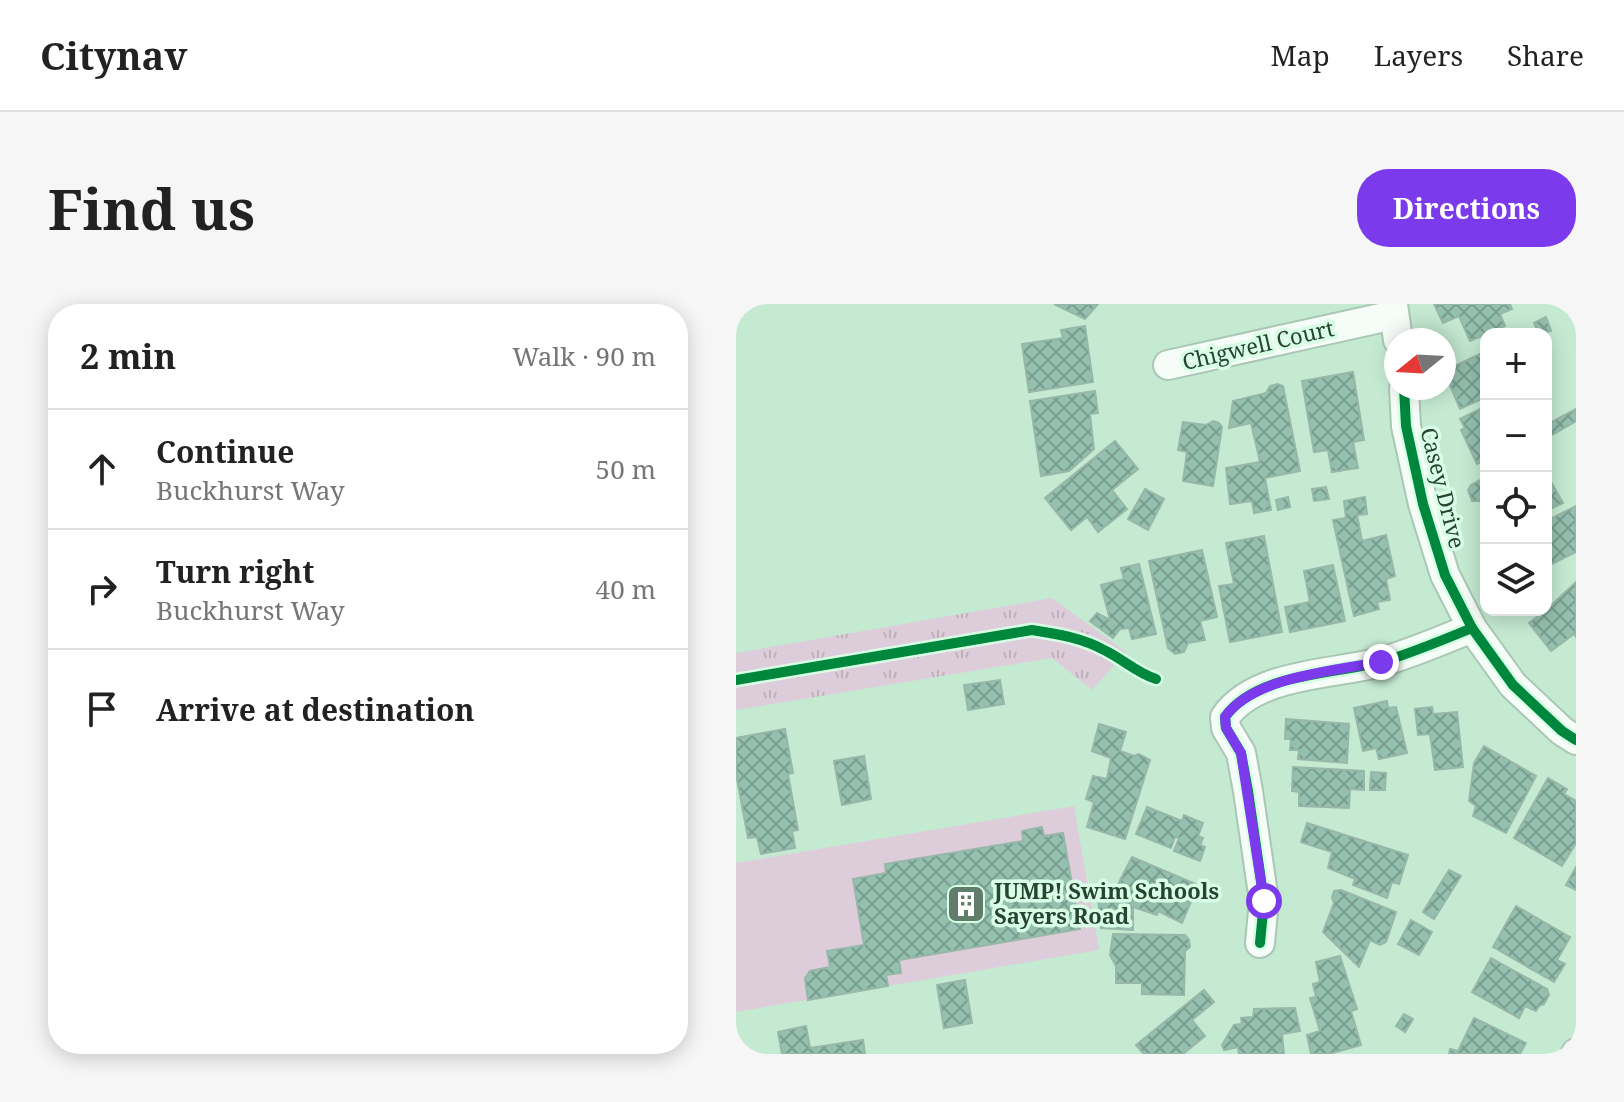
<!DOCTYPE html>
<meta charset="utf-8">
<style>
body{margin:0;font-family:"Noto Serif",serif;background:#f6f6f6;color:#222}
.controls{position:absolute;right:24px;top:24px;display:grid;overflow:hidden;border-radius:16px;box-shadow:0 4px 20px #0003}
.controls button{width:72px;height:72px;display:grid;place-items:center;padding:0;border:0;border-bottom:2px solid #e0e0e0;background:#fff;color:#222;font:40px sans-serif}
.compass{position:absolute;left:648px;top:24px;width:72px;height:72px;border-radius:50%;background:#fff;box-shadow:0 4px 20px #0003;rotate:252deg}
.stop{position:absolute;width:24px;height:24px;margin:-18px;border:6px solid #7c3aed;border-radius:50%;background:#fff}
.stop.end{background:#7c3aed;border-color:#fff;box-shadow:0 2px 8px #0008}
.list{margin:0;padding:0;list-style:none}
h2{display:flex;justify-content:space-between;align-items:center;height:104px;margin:0;padding:0 32px;font-size:34px}
h2 small{font-size:26px;font-weight:400;color:#767676}
.list li{display:grid;grid-template-columns:52px 1fr auto;gap:24px;align-items:center;box-sizing:border-box;height:120px;padding:0 32px;border-top:2px solid #e0e0e0}
.list b{display:block;font-size:30px;white-space:nowrap}
.list p{margin:0;font-size:26px;white-space:nowrap;color:#767676}
.list em{font-size:26px;font-style:normal;color:#767676}
.icon{flex:none;width:44px;height:44px;fill:none;stroke:currentColor;stroke-width:2;stroke-linecap:round;stroke-linejoin:round}
.map{position:relative;flex:none;width:840px;height:750px;overflow:hidden;border-radius:32px}
header{display:flex;align-items:center;gap:48px;box-sizing:border-box;height:112px;padding:0 40px;background:#fff;border-bottom:2px solid #e0e0e0}
header strong{font-size:38px}
nav{display:flex;gap:44px;margin-inline-start:auto;font-size:28px}
.intro{display:flex;align-items:center;justify-content:space-between;box-sizing:border-box;height:192px;padding:0 48px}
h1{margin:0;font-size:56px}
.button{padding:20px 36px;border-radius:32px;background:#7c3aed;color:#fff;font-size:28px;font-weight:700}
main{display:flex;gap:48px;padding:0 48px}
aside{flex:1;background:#fff;border-radius:32px;box-shadow:0 4px 20px #0003}
.map>svg:first-child{display:block}
.grass{fill:url(#grass-tufts)}
.garden{fill:#ddcdda}
.building{fill:url(#building-cross-hatch);stroke:#97b7a9;stroke-width:2}
.lines{fill:none;stroke-linecap:round;stroke-linejoin:round}
.street-casing{stroke:#aac7b4;stroke-width:32}
.street{stroke:#f6fcf8;stroke-width:28}
.cycleway-casing{stroke:#d8ffe5;stroke-width:15}
.cycleway{stroke:#00873e;stroke-width:10}
.route{stroke:#7c3aed;stroke-width:10}
.labels{text-anchor:middle;stroke-width:7;stroke-linejoin:round;paint-order:stroke}
.street-label{font-size:22px;fill:#284332;stroke:#d8ffe5}
.poi-label{font-size:22px;font-weight:bold;fill:#284332;stroke:#d8ffe5;text-anchor:start}
</style>
<header>
<strong>Citynav</strong>
<nav><a>Map</a><a>Layers</a><a>Share</a></nav>
</header>
<div class="intro"><h1>Find us</h1><a class="button">Directions</a></div>
<main>
<aside>
<h2>2 min<small>Walk · 90 m</small></h2>
<ul class="list">
<li><svg class="icon" aria-label="ahead" viewBox="0 0 24 24"><path d="M12 20V5M6 11l6-6 6 6"/></svg><div><b>Continue</b><p>Buckhurst Way</p></div><em>50 m</em></li>
<li><svg class="icon" aria-label="right" viewBox="0 0 24 24"><path d="M7 20v-9h11M14 6l5 5-5 5"/></svg><div><b>Turn right</b><p>Buckhurst Way</p></div><em>40 m</em></li>
<li><svg class="icon" aria-label="arrive" viewBox="0 0 24 24"><path d="M6 21V4h12l-3 4 3 4H6"/></svg><div><b>Arrive at destination</b></div></li>
</ul>
</aside>
<div class="map">
<svg width="840" height="750" viewBox="0 0 840 750">
<defs>
<pattern id="grass-tufts" width="24" height="20" patternUnits="userSpaceOnUse" patternTransform="scale(2)"><rect width="24" height="20" fill="#ddcdda"/><path d="M3 7l-1-3M5 7V3M7 7l1-3M15 17l-1-3M17 17v-4M19 17l1-3" fill="none" stroke="#beb1bc"/></pattern>
<pattern id="building-cross-hatch" width="8" height="8" patternUnits="userSpaceOnUse" patternTransform="scale(2)"><rect width="8" height="8" fill="#94c0af"/><path d="M0 0l8 8M0 8l8-8" fill="none" stroke="#799e8f"/></pattern>
</defs>
<rect width="100%" height="100%" fill="#c5ead2"/>
<polygon class="grass" points="316,294 390,348 356,386 316,354 0,406 0,349"/>
<polygon class="garden" points="338,502 363,646 0,708 0,559"/>
<g class="building">
<polygon points="318,0 362,0 349,15"/>
<polygon points="698,0 774,0 776,5 764,10 769,22 734,37 723,12 707,19"/>
<polygon points="810,13 815,27 803,30 798,19"/>
<polygon points="349,22 357,78 293,88 286,40 327,34 325,26"/>
<polygon points="750,47 750,93 724,105 708,67"/>
<polygon points="617,68 628,136 617,138 622,164 596,168 592,146 578,148 566,77"/>
<polygon points="541,80 547,82 564,167 529,174 535,206 518,209 516,197 494,200 490,164 524,158 515,119 493,124 497,97 530,89 534,82"/>
<polygon points="359,87 362,109 354,110 358,145 333,167 305,172 294,97"/>
<polygon points="750,102 750,156 741,160 725,126 729,124 724,115"/>
<polygon points="840,105 840,117 814,132 810,121"/>
<polygon points="477,117 483,119 486,123 477,182 447,177 451,148 442,146 447,118 470,121"/>
<polygon points="379,137 402,165 376,186 391,205 362,228 351,213 335,226 309,194"/>
<polygon points="810,169 827,199 810,207"/>
<polygon points="750,173 750,208 744,197 736,197 732,186 735,181"/>
<polygon points="590,183 593,195 578,197 576,185"/>
<polygon points="409,185 428,195 412,226 392,215"/>
<polygon points="552,193 554,203 542,206 540,196"/>
<polygon points="629,193 631,210 621,211 626,237 650,231 659,272 650,275 654,296 641,298 643,305 618,312 597,216 610,214 608,197"/>
<polygon points="840,202 840,248 810,263 810,217"/>
<polygon points="528,232 546,328 494,338 483,282 498,280 490,239"/>
<polygon points="466,246 481,313 464,317 469,336 452,339 448,348 439,350 432,344 413,257"/>
<polygon points="403,260 420,330 396,335 393,324 384,325 377,334 354,317 361,309 374,316 365,281 388,275 385,264"/>
<polygon points="597,261 609,317 554,328 549,303 574,298 568,267"/>
<polygon points="840,278 840,333 838,330 815,347 793,319 810,306"/>
<polygon points="264,376 268,400 232,406 228,381"/>
<polygon points="651,397 652,404 660,403 671,449 643,455 640,444 627,447 618,404"/>
<polygon points="696,403 697,410 721,408 727,463 699,466 694,430 682,431 679,405"/>
<polygon points="550,415 613,420 611,459 562,455 563,446 554,446 555,435 549,435"/>
<polygon points="363,420 390,428 384,447 398,452 403,450 414,456 389,535 351,523 358,498 350,495 357,472 371,475 375,454 356,447"/>
<polygon points="49,425 57,469 52,470 62,526 56,527 59,544 25,550 21,533 12,534 0,470 0,434"/>
<polygon points="748,442 800,472 770,529 737,512 740,502 733,497 738,459"/>
<polygon points="128,452 135,495 106,501 98,457"/>
<polygon points="557,463 628,467 628,486 614,485 613,504 563,502 563,488 556,487"/>
<polygon points="635,468 650,469 649,486 634,486"/>
<polygon points="812,474 831,485 828,490 840,497 840,539 826,562 778,534"/>
<polygon points="411,503 446,517 448,511 467,519 462,532 467,534 464,541 469,543 464,557 438,547 443,534 439,533 435,544 400,530"/>
<polygon points="571,519 672,551 663,580 656,578 651,594 617,581 619,575 592,564 596,548 565,538"/>
<polygon points="306,523 308,532 327,529 344,625 163,656 165,669 150,671 152,682 72,696 69,674 74,667 94,663 91,647 128,641 117,575 150,569 149,560 287,537 286,527"/>
<polygon points="396,553 462,581 446,619 422,607 421,611 397,603 397,626 365,624 362,593 395,597 378,588"/>
<polygon points="840,563 840,586 830,581"/>
<polygon points="713,566 725,572 698,615 687,608"/>
<polygon points="605,586 660,608 650,638 644,641 634,636 623,663 587,628 598,599 596,594 598,587"/>
<polygon points="780,602 834,633 821,656 829,660 818,678 757,643"/>
<polygon points="675,616 696,628 683,651 662,640"/>
<polygon points="377,630 449,631 453,636 454,643 449,647 448,691 406,690 406,679 380,679 380,662 374,651"/>
<polygon points="604,652 621,705 615,707 625,741 593,750 575,750 571,731 584,727 574,694 580,693 577,680 584,678 580,658"/>
<polygon points="755,654 811,685 813,691 808,700 803,702 800,707 789,702 783,714 736,688"/>
<polygon points="229,676 236,719 208,724 201,681"/>
<polygon points="468,686 478,698 456,716 469,732 447,750 408,750 400,741"/>
<polygon points="559,704 564,727 546,730 548,750 503,750 502,743 488,746 486,741 498,721 506,720 505,714 517,713 518,705"/>
<polygon points="668,710 677,715 669,728 660,722"/>
<polygon points="738,714 790,739 784,750 713,750 714,745 722,747"/>
<polygon points="70,722 74,744 127,736 129,750 46,750 42,728"/>
</g>
<g class="lines">
<g class="street-casing">
<g id="street">
<polyline points="657,0 662,36"/>
<polyline points="432,61 658,11"/>
<polyline points="668,84 670,122 687,200 709,271 736,324 777,381 826,427 840,436"/>
<path d="M524,639l4,-42 -16,-110 -7,-38 -15,-25 -1,-11c32,-45 110,-42 160,-56 29,-9 58,-21 87,-33"/>
<polyline points="840,750 840,749"/>
</g>
</g>
<use href="#street" class="street"/>
<g class="cycleway-casing">
<g id="cycleway">
<polyline points="668,84 670,122 687,200 709,271 736,324 777,381 826,427 840,436"/>
<path d="M0,376l296,-50c26,4 51,8 74,21 18,9 31,22 50,28"/>
<path d="M524,639l4,-42 -16,-110 -7,-38 -15,-25 -1,-11c32,-45 110,-42 160,-56 29,-9 58,-21 87,-33"/>
</g>
</g>
<use href="#cycleway" class="cycleway"/>
</g>
<g class="lines">
<path class="route" d="M528,597l-23,-148 -15,-25 -1,-11c28,-40 111,-47 156,-55"/>
</g>
<defs>
<g id="building-square" transform="scale(2)"><rect x="-9" y="-9" width="18" height="18" rx="4" fill="#5f7d6a" stroke="#d8ffe5"/><path d="M-4-6H4V6H1V3H-1V6H-4ZM-2.5-4.3h1.7v1.8h-1.7ZM.8-4.3h1.7v1.8H.8ZM-2.5-1h1.7V.8h-1.7ZM.8-1h1.7V.8H.8Z" fill="#fff"/></g>
</defs>
<g fill-rule="evenodd">
<use href="#building-square" x="230" y="600"/>
</g>
<g class="labels">
<g class="street-label">
<text transform="translate(522 41) rotate(-13)" y="8">Chigwell Court</text>
<text transform="translate(707 184) rotate(76)" y="8">Casey Drive</text>
</g>
<g class="poi-label">
<text x="258" y="595">JUMP! Swim Schools<tspan x="258" dy="25">Sayers Road</tspan></text>
</g>
</g>
</svg>
<div class="controls">
<button>+</button>
<button>−</button>
<button><svg class="icon" aria-label="locate" viewBox="0 0 24 24"><circle cx="12" cy="12" r="6"/><path d="M12 2v4M12 18v4M2 12h4M18 12h4"/></svg></button>
<button><svg class="icon" aria-label="layers" viewBox="0 0 24 24"><path d="M12 4l9 5-9 5-9-5zM3 14l9 5 9-5"/></svg></button>
</div>
<svg class="compass" viewBox="-18 -18 36 36"><path d="M0-13l5 13h-10z" fill="#e53935"/><path d="M0 13l5-13h-10z" fill="#767676"/></svg>
<div class="stop" style="left:528px;top:597px"></div>
<div class="stop end" style="left:645px;top:358px"></div>
</div>
</main>
